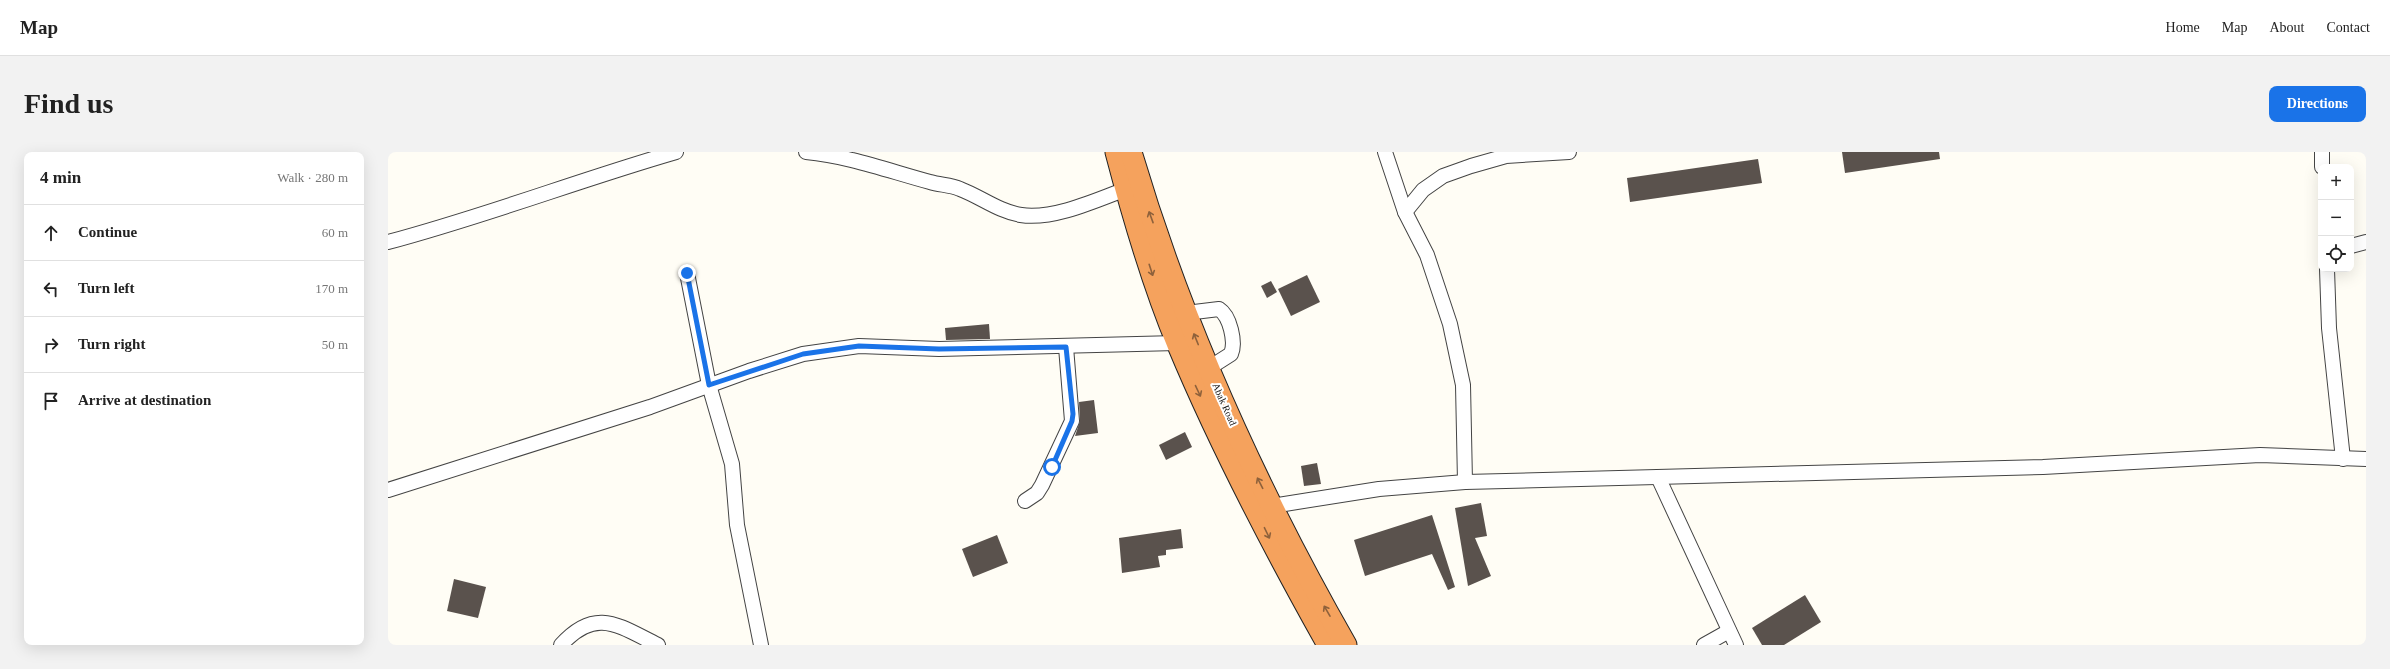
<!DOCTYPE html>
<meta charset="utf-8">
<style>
body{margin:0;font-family:"Times New Roman",serif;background:#f2f2f2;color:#222}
.controls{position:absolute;right:12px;top:12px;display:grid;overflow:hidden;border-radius:8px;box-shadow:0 4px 16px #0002}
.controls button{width:36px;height:36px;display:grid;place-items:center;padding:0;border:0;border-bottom:1px solid #e0e0e0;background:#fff;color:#222;font:20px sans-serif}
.stop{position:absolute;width:12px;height:12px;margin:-9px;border:3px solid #1a73e8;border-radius:50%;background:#fff}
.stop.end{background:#1a73e8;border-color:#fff;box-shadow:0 1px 4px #0008}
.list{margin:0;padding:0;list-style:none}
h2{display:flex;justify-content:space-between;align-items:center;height:52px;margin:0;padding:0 16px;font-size:17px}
h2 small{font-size:13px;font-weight:400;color:#767676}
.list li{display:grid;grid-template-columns:26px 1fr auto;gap:12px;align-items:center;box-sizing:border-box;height:56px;padding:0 16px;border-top:1px solid #e0e0e0}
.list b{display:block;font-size:15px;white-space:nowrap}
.list em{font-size:13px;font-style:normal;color:#767676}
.icon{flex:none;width:22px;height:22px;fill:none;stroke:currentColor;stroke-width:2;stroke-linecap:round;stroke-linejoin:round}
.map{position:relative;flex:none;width:1978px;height:493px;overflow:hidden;border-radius:8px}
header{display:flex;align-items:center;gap:24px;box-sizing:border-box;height:56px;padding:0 20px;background:#fff;border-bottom:1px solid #e0e0e0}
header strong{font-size:19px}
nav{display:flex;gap:22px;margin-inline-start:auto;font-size:14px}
.intro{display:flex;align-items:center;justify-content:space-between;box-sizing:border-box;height:96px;padding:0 24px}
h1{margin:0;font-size:28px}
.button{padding:10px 18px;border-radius:8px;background:#1a73e8;color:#fff;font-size:14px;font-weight:700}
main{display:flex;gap:24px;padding:0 24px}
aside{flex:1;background:#fff;border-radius:8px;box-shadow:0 4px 16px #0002}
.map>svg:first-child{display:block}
.building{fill:#5a524d}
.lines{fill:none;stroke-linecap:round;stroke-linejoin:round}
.minor-casing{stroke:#444;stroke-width:16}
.highway-casing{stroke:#222;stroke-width:23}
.minor{stroke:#fff;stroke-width:14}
.highway{stroke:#f5a25d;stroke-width:21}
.oneway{stroke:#8e613b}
.route{stroke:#1a73e8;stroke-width:5}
.labels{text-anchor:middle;stroke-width:4;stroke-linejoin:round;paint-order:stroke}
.street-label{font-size:10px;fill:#111;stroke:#fff}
</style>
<header>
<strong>Map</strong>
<nav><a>Home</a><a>Map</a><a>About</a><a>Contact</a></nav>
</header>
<div class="intro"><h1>Find us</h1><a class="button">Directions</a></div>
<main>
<aside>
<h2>4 min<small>Walk · 280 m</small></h2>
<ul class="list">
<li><svg class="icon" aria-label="ahead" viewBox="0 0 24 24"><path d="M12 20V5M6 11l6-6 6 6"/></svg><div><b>Continue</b></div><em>60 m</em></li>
<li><svg class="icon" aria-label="left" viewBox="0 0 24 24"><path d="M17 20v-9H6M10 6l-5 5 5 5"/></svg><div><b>Turn left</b></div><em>170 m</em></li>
<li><svg class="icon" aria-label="right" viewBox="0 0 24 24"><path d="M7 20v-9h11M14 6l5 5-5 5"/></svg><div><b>Turn right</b></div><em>50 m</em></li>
<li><svg class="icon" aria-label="arrive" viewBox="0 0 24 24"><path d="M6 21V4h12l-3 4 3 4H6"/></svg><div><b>Arrive at destination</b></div></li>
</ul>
</aside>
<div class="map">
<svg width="1978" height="493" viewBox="0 0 1978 493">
<rect width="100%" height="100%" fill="#fffdf5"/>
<g class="building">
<polygon points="1454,0 1551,0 1552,7 1457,21"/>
<polygon points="1370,7 1374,31 1242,50 1239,26"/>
<polygon points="919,123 932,150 903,164 890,137"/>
<polygon points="883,129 889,140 879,146 873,134"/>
<polygon points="601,172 602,187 558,188 557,176"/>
<polygon points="706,248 710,281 687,284 692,269 691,250"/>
<polygon points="797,280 804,295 778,308 771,293"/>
<polygon points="929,311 933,332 916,334 913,314"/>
<polygon points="1093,351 1099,384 1087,386 1103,424 1080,434 1067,356"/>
<polygon points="1044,363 1067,435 1060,438 1044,402 977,424 966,388"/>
<polygon points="793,377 795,396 778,398 778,403 770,404 772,415 734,421 731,386"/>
<polygon points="609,383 620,411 585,425 574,397"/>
<polygon points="66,427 98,435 90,466 59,459"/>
<polygon points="1417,443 1433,470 1396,493 1374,493 1364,476"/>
</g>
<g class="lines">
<g class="minor-casing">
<g id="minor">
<path d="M418,0c43,4 83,19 124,30 10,3 21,3 30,7 21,8 38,22 61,26 32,5 76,-15 105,-26"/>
<polyline points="997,0 1017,60 1039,103 1062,172 1075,233 1077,330"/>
<polyline points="1934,0 1934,15"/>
<polyline points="1017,60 1035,38 1055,24 1083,14 1118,4 1181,0"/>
<path d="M0,90c98,-26 191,-62 288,-90"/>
<polyline points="1963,94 1978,90"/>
<polyline points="1939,117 1941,176 1955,307"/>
<polyline points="299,121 321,233 344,312 349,373 373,493"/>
<path d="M798,161l33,-4c11,7 17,33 12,45l-22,14"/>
<polyline points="1270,325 1348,493"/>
<polyline points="0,338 262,255 361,219 415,202 471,194 551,197 789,191"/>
<polyline points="637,349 649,341 654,333 684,269 678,195"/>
<polyline points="884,354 991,337 1077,330 1655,315 1872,303 1978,307"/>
<path d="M173,493c35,-39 58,-19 97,0"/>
<polyline points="1316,493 1341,479"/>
</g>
</g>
<g class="highway-casing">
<g id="highway">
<path d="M728,0c17,65 36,131 62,193 43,103 95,202 150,300"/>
<path d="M743,0c51,173 126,337 215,493"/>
</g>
</g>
<use href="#minor" class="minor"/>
<use href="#highway" class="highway"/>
</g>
<defs><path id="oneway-shaft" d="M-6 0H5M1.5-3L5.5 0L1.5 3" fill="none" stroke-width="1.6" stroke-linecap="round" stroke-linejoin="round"/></defs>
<g class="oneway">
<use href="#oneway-shaft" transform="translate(763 65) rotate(-110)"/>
<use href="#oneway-shaft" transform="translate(763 118) rotate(72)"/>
<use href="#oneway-shaft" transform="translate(808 187) rotate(-112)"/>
<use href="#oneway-shaft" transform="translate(810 239) rotate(65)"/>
<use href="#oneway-shaft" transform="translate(872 331) rotate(-117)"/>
<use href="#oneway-shaft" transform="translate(879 381) rotate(64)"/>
<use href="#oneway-shaft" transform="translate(939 459) rotate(-120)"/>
</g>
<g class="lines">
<polyline class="route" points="299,121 321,233 415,202 471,194 551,197 678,195 685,262 684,269 664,315"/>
</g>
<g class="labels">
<g class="street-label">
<text transform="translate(837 252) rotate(66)" y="4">Abak Road</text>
</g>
</g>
</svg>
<div class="controls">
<button>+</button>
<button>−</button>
<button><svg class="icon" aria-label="locate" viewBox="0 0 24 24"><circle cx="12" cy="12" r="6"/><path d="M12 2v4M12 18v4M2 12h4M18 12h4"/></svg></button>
</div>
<div class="stop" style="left:664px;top:315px"></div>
<div class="stop end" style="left:299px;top:121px"></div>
</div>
</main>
